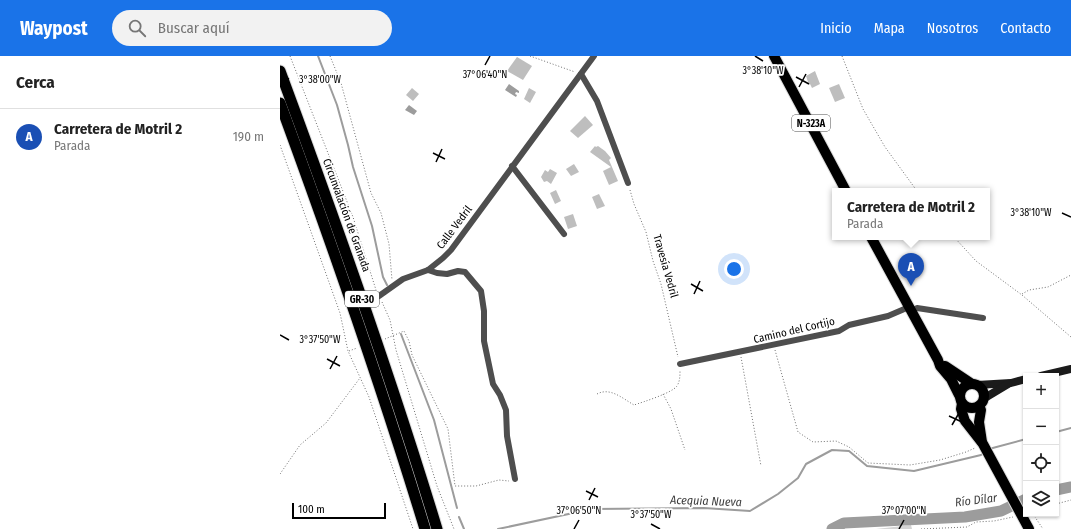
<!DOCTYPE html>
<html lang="es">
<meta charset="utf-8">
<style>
body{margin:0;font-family:"Fira Sans Condensed",sans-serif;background:#f2f2f2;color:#222}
.controls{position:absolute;right:12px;bottom:12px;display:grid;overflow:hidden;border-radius:0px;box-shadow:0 1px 3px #0004}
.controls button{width:36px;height:36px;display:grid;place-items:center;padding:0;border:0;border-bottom:1px solid #e0e0e0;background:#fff;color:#222;font:20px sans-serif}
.scale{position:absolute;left:12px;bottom:10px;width:94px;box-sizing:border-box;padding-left:4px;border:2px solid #000;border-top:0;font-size:11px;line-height:14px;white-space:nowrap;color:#000;-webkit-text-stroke:3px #fff;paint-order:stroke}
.you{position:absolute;left:454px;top:213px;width:14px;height:14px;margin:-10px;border:3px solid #fff;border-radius:50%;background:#1a73e8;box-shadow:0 0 0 6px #1a73e833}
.badge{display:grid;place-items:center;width:26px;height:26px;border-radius:50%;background:#1a73e8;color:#fff;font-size:13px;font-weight:700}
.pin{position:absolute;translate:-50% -33px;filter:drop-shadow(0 1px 2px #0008)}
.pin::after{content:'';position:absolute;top:21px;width:14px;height:12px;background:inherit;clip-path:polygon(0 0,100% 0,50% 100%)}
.popup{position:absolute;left:552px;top:132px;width:158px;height:52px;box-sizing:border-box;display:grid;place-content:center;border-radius:0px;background:#fff;filter:drop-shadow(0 1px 3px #0005);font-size:13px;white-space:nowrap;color:#767676}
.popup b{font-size:15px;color:#222}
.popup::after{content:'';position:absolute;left:50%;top:100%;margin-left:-8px;border:8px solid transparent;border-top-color:#fff}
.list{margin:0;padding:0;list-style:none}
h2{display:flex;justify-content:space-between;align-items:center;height:52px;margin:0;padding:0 16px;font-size:17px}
h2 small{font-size:13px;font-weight:400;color:#767676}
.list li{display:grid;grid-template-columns:26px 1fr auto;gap:12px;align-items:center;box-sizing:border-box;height:56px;padding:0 16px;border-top:1px solid #e0e0e0}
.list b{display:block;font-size:15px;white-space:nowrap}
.list p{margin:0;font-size:13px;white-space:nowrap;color:#767676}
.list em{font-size:13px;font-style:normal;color:#767676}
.icon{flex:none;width:22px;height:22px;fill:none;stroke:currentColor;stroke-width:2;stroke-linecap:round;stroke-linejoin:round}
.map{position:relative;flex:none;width:791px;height:473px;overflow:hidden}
header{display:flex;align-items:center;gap:24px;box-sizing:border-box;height:56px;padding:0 20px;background:#1a73e8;color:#fff}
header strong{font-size:19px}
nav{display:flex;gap:22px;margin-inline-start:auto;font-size:14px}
.search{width:280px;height:36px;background:#f2f2f2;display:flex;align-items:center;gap:10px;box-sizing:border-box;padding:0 14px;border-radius:22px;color:#767676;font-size:15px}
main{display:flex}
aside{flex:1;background:#fff}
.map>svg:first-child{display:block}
.green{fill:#d5d5d5}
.water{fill:#9c9c9c}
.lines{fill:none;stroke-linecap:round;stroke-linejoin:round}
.stream{stroke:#9c9c9c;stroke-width:2}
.river{stroke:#9c9c9c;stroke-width:11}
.building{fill:#bebebe}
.primary-casing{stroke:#dbdbdb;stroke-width:12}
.highway-casing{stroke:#dbdbdb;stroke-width:13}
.path{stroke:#707070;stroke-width:1;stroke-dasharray:1 2;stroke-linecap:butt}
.street{stroke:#4e4e4e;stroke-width:6}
.secondary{stroke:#1b1b1b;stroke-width:8}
.primary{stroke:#000;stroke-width:10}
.highway{stroke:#000;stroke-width:11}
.ticks{fill:none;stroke:#000;stroke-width:1.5}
.labels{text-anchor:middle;stroke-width:3.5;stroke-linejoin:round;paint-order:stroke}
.shield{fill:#fff;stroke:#4c4c4c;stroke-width:1}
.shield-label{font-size:10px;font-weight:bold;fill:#000}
.street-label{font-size:11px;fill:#000;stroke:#fff}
.water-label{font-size:12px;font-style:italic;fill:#3d3d3d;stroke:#fff}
.ticks-label{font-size:10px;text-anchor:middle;fill:#000;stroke:#fff;stroke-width:3.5;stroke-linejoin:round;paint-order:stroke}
</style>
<header>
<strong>Waypost</strong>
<div class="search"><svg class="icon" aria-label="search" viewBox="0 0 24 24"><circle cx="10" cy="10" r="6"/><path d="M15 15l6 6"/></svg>Buscar aquí</div>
<nav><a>Inicio</a><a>Mapa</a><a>Nosotros</a><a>Contacto</a></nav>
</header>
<main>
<aside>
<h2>Cerca<small></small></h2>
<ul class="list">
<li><span class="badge" style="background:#1a4fb4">A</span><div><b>Carretera de Motril 2</b><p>Parada</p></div><em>190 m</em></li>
</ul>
</aside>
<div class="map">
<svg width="791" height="473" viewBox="0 0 791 473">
<rect width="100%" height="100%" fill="#fff"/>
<polygon class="green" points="631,469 632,473 596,473"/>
<g class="water">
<polygon points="229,28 239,35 239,37 236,36 235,38 237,39 236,41 225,34"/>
<polygon points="129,49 137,55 134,59 125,54"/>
</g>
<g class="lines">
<g class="stream">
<polyline points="38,0 57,49 68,89 73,111 92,170 103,221 107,229"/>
<polyline points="121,278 154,364 177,452"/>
<polyline points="776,376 791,372"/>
<polyline points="709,393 746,383"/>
<polyline points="179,461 184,473"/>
<polyline points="218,473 312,453 424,452 470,455 498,438 518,422 526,408 552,394 569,395 587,410 634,415 701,399 704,397"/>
</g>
<g class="river">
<polyline points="776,434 791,431"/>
<polyline points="552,473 564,467 685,461 721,455 746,443"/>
</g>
</g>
<g class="building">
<polygon points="237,1 252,10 243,24 227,15"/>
<polygon points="535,15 540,28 532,32 530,28 529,29 526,20"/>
<polygon points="559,28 565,42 555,46 549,32"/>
<polygon points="132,32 139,38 133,45 126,39"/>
<polygon points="249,32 256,36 250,47 244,43"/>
<polygon points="305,60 313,69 298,82 290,75"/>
<polygon points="315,90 316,91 318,90 325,95 331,102 329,104 338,125 329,129 323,115 331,111 310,96"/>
<polygon points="294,108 299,116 291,120 286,113"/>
<polygon points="270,113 277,117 271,128 267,125 264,126 261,121 265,114 268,116"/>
<polygon points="276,134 281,145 275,148 270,137"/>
<polygon points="319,138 325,150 317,153 312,141"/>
<polygon points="293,158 297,170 288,173 284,161"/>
</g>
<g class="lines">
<g class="primary-casing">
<g id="primary">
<polyline points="494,0 566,135"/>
<polyline points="591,181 658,304 660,310 671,323 679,339"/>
<polyline points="665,310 692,328"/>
<circle cx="692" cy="340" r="12"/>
<polyline points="682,347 681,353 685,365 703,388 749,473"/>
<polyline points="699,350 701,354 699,366 702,386"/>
</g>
</g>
<g class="highway-casing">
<g id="highway">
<path d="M0,15c56,151 110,303 157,458"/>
<path d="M0,47c52,141 101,282 145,426"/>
</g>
</g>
<g class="path">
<polyline points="10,0 73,161 96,234"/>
<polyline points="50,0 61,27 91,137 101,157 109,188 112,224"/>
<polyline points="250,0 295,16"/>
<polyline points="562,0 583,53 605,91 637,135"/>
<polyline points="0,89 60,257 68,295 89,341 133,473"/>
<polyline points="350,134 354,148 366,176 373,205 381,228 398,301"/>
<polyline points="674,181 696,205 742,239 791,281"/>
<polyline points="742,238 749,234 768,231 791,219"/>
<polyline points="102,246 110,264 116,294 157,430 174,473"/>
<polyline points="105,283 124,275 129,285 132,299 168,373 175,430 196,430 219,424 229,425"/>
<polyline points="495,294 518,376 533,386 556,385 569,391 588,407 630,409 660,404 686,396 695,392"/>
<polyline points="69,295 77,292"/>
<polyline points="461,301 481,410"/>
<path d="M317,338c13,-7 25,4 37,11 9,-3 38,-12 43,-19 3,-5 3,-10 3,-16"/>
<polyline points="383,338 391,353 405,394"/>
<polyline points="0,418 20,389 46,367 80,322"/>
<polyline points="776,448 791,444"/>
<polyline points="753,458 763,473"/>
<polyline points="641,473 687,471 696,466 714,465 733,461"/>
</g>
<g class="street">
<polyline points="301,18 317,45 348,127"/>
<polyline points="232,110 284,178"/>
<polyline points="148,214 157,217 167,218 178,215 185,216 201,235 204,255 204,285 213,328 220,339 226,354 227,380 235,423"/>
<polyline points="99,240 123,223 148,214 163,202 171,194 314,0"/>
<polyline points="632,255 637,252 703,262"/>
<polyline points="400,308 559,275 569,269 608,260 629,251"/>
</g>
<g class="secondary">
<polyline points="761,320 791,313"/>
<polyline points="697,329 731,327 746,323"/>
<polyline points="703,343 728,328"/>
</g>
<use href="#primary" class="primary"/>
<use href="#highway" class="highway"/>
</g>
<path class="ticks" d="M475,0l8,5M205,9l5,-9M0,19l9,4M516,21l13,7M519,31l7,-13M153,97l12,6M156,106l6,-13M782,157l9,4M411,228l12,7M414,238l6,-13M0,279l9,5M47,303l13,7M50,313l7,-13M669,360l13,6M672,369l7,-12M306,435l12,6M309,444l6,-12M371,468l9,5M294,473l5,-9M619,473l5,-9"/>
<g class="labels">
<g class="shield">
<rect x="512" y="59" width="38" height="16" rx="3"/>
<rect x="65" y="235" width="34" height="16" rx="3"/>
</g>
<g class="shield-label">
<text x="531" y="71">N-323A</text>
<text x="82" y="247">GR-30</text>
</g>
<g class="street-label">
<text transform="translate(67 159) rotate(70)" y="4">Circunvalación de Granada</text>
<text transform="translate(174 171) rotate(-53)" y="4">Calle Vedril</text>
<text transform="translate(386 210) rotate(74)" y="4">Travesía Vedril</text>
<text transform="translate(514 274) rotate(-13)" y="4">Camino del Cortijo</text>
</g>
<g class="water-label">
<text transform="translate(696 444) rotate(-7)" y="4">Río Dílar</text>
<text transform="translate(426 445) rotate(2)" y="4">Acequia Nueva</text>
</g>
</g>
<g class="ticks-label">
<text x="483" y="18">3°38'10"W</text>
<text x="205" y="22">37°06'40"N</text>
<text x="40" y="27">3°38'00"W</text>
<text x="751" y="160">3°38'10"W</text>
<text x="40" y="287">3°37'50"W</text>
<text x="299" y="458">37°06'50"N</text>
<text x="624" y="458">37°07'00"N</text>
<text x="371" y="462">3°37'50"W</text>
</g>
</svg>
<div class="controls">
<button>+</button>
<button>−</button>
<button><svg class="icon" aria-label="locate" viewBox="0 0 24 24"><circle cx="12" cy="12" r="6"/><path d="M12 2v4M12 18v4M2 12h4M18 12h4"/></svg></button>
<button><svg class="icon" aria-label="layers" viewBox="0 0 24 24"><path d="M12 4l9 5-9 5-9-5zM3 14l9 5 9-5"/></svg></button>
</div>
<div class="scale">100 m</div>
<div class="you"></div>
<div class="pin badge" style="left:631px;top:230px;background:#1a4fb4">A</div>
<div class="popup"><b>Carretera de Motril 2</b>Parada</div>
</div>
</main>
